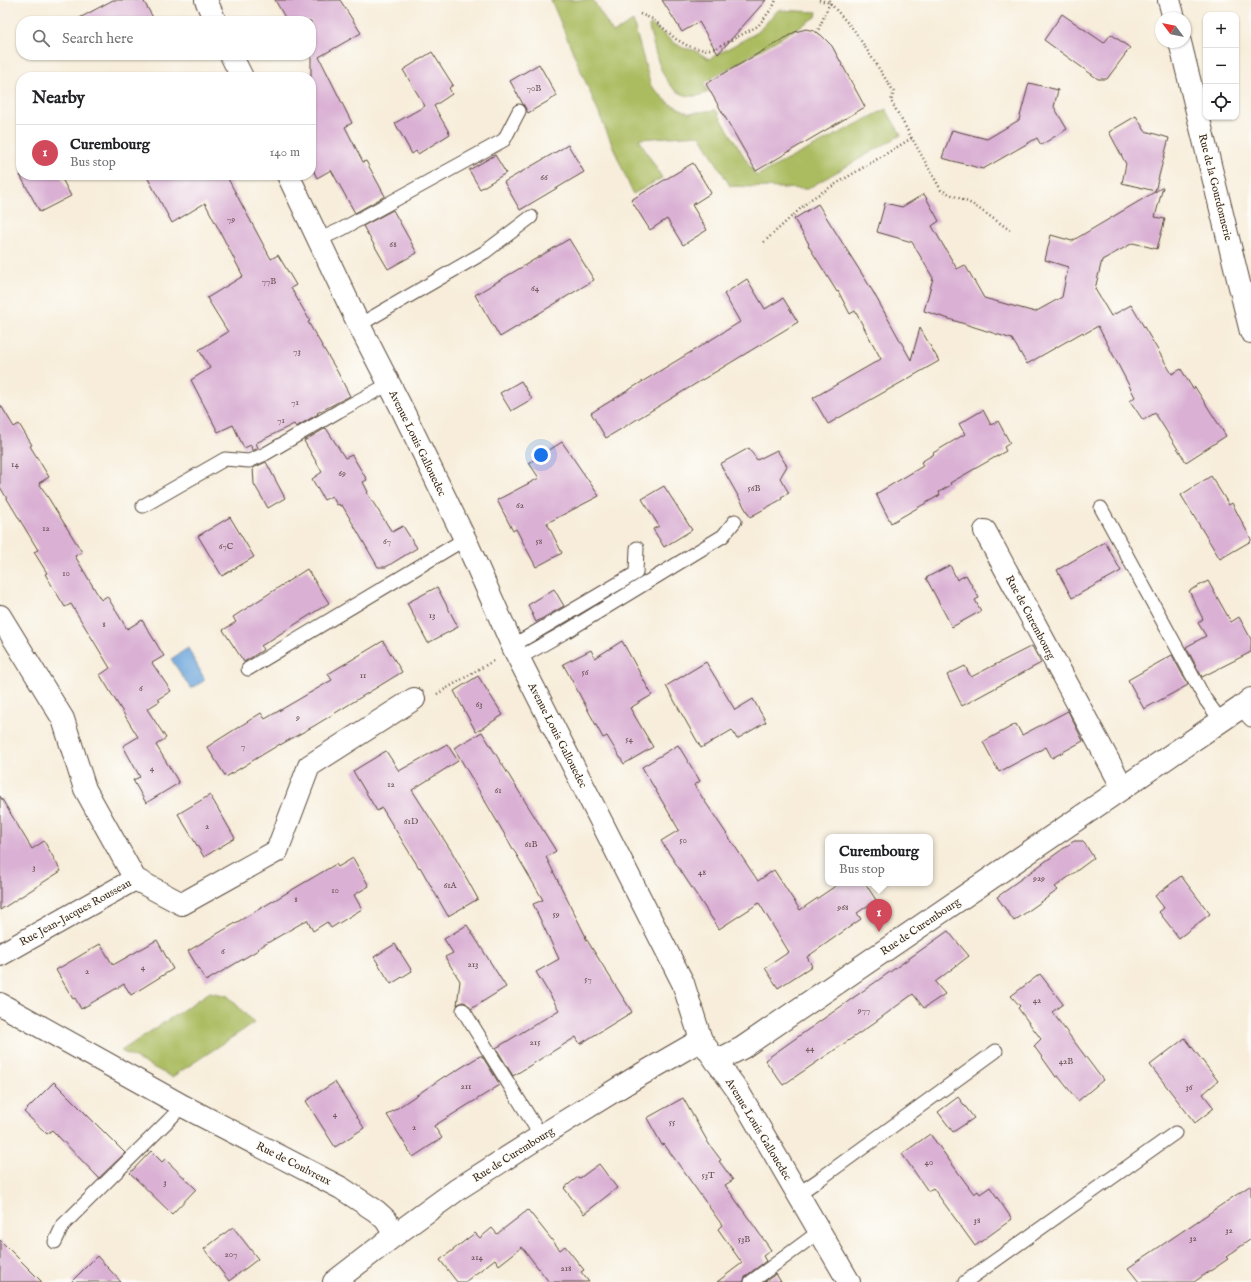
<!DOCTYPE html>
<meta charset="utf-8">
<style>
body{margin:0;font-family:"IM FELL English",serif;background:#f6f6f6;color:#202124}
.controls{position:absolute;right:12px;top:12px;display:grid;overflow:hidden;border-radius:8px;box-shadow:0 1px 3px #0004}
.controls button{width:36px;height:36px;display:grid;place-items:center;padding:0;border:0;border-bottom:1px solid #e0e0e0;background:#fff;color:#202124;font:20px sans-serif}
.compass{position:absolute;left:1155px;top:12px;width:36px;height:36px;border-radius:50%;background:#fff;box-shadow:0 1px 3px #0004;rotate:302deg}
.you{position:absolute;left:541px;top:455px;width:14px;height:14px;margin:-10px;border:3px solid #fff;border-radius:50%;background:#1a73e8;box-shadow:0 0 0 6px #1a73e833}
.badge{display:grid;place-items:center;width:26px;height:26px;border-radius:50%;background:#d1495b;color:#fff;font-size:13px;font-weight:700}
.pin{position:absolute;translate:-50% -33px;filter:drop-shadow(0 1px 2px #0008)}
.pin::after{content:'';position:absolute;top:21px;width:14px;height:12px;background:inherit;clip-path:polygon(0 0,100% 0,50% 100%)}
.popup{position:absolute;left:825px;top:834px;width:108px;height:52px;box-sizing:border-box;display:grid;place-content:center;border-radius:8px;background:#fff;filter:drop-shadow(0 1px 3px #0005);font-size:13px;white-space:nowrap;color:#757577}
.popup b{font-size:15px;color:#202124}
.popup::after{content:'';position:absolute;left:50%;top:100%;margin-left:-8px;border:8px solid transparent;border-top-color:#fff}
.list{margin:0;padding:0;list-style:none}
h2{display:flex;justify-content:space-between;align-items:center;height:52px;margin:0;padding:0 16px;font-size:17px}
h2 small{font-size:13px;font-weight:400;color:#757577}
.list li{display:grid;grid-template-columns:26px 1fr auto;gap:12px;align-items:center;box-sizing:border-box;height:56px;padding:0 16px;border-top:1px solid #e0e0e0}
.list b{display:block;font-size:15px;white-space:nowrap}
.list p{margin:0;font-size:13px;white-space:nowrap;color:#757577}
.list em{font-size:13px;font-style:normal;color:#757577}
.icon{flex:none;width:22px;height:22px;fill:none;stroke:currentColor;stroke-width:2;stroke-linecap:round;stroke-linejoin:round}
.map{position:relative;flex:none;width:1251px;height:1282px;overflow:hidden}
.search{position:absolute;background:#fff;box-shadow:0 1px 3px #0004;left:16px;top:16px;width:300px;height:44px;display:flex;align-items:center;gap:10px;box-sizing:border-box;padding:0 14px;border-radius:16px;color:#757577;font-size:15px}
.panel{position:absolute;background:#fff;box-shadow:0 1px 3px #0004;left:16px;top:72px;width:300px;height:108px;border-radius:16px}
.map>svg:first-child{display:block}
.green{fill:#abbc60;stroke:#73733f}
.water{fill:#6ca6db;stroke:#54687c}
.building{fill:#dab1d4}
.lines{fill:none;stroke-linecap:round;stroke-linejoin:round}
.lane-casing{stroke:#57473a;stroke-width:15}
.street-casing{stroke:#57473a;stroke-width:24}
.secondary-casing{stroke:#57473a;stroke-width:24}
.path{stroke:#57473a;stroke-width:2.5;stroke-dasharray:1 3;stroke-linecap:butt}
.lane{stroke:#fff;stroke-width:13}
.street{stroke:#fff;stroke-width:22}
.secondary{stroke:#fff;stroke-width:22}
.labels{text-anchor:middle;stroke-width:3;stroke-linejoin:round;paint-order:stroke}
.number-label{font-size:9px;fill:#634c4c}
.street-label{font-size:11px;fill:#3b2a1e;stroke:#fdfcf7}
</style>
<div class="map">
<svg width="1251" height="1282" viewBox="0 0 1251 1282">
<rect width="100%" height="100%" fill="#fdfcf7"/>
<filter id="ink" filterUnits="userSpaceOnUse"><feTurbulence type="fractalNoise" baseFrequency=".025" numOctaves="2"/><feDisplacementMap in="SourceGraphic" scale="8" xChannelSelector="R" yChannelSelector="G"/><feConvolveMatrix kernelMatrix="1 2 1 2 8 2 1 2 1" color-interpolation-filters="sRGB"/></filter>
<filter id="wash" filterUnits="userSpaceOnUse"><feTurbulence type="fractalNoise" baseFrequency=".012" numOctaves="4" result="noise"/><feDisplacementMap in="SourceGraphic" scale="16" xChannelSelector="R" yChannelSelector="G"/><feGaussianBlur stdDeviation="0.9" result="paint"/><feColorMatrix in="noise" values="0 0 0 0 0 0 0 0 0 0 0 0 0 0 0 0 0 1.4 0 .05"/><feComposite in="paint" operator="in"/></filter>
<g filter="url(#wash)">
<rect width="100%" height="100%" fill="#f7edda"/>
<g class="green">
<polygon points="551,0 593,0 613,33 633,21 651,86 670,104 689,113 716,110 756,176 886,109 901,135 807,189 730,186 700,135 639,139 662,178 633,194"/>
<path d="M778,10l39,2 -1,5 -112,66 4,9c-4,2 -9,4 -12,4 -34,3 -41,-46 -47,-69l2,-3 22,18 10,6 11,2 15,9 49,-27z"/>
<polygon points="210,992 228,996 254,1023 172,1077 121,1051"/>
</g>
<polygon class="water" points="188,648 205,680 191,689 171,659"/>
<g id="blocks">
<g class="building">
<polygon points="113,0 143,0 155,21 74,21"/>
<polygon points="275,0 340,0 361,33 319,57 352,123 345,127 363,162 366,161 385,196 355,213 331,170 317,178 311,165 311,21 287,21"/>
<polygon points="662,0 766,0 718,54 699,22 682,32"/>
<polygon points="1062,14 1104,43 1111,34 1130,48 1107,79 1098,79 1044,40"/>
<polygon points="806,29 814,31 821,35 832,46 865,107 756,171 706,84 795,32"/>
<polygon points="432,52 453,85 449,88 452,94 434,106 450,134 418,154 416,151 412,154 395,123 425,106 403,70"/>
<polygon points="539,64 557,96 528,113 510,81"/>
<polygon points="1029,83 1058,90 1054,107 1067,129 1041,145 1037,138 983,169 942,158 952,130 987,139 1019,120"/>
<polygon points="1136,116 1145,131 1169,138 1155,191 1122,183 1126,164 1109,132"/>
<polygon points="568,145 584,172 520,210 504,182"/>
<polygon points="495,155 506,173 480,189 469,170"/>
<polygon points="693,163 711,193 692,205 707,230 683,245 667,219 650,230 631,200"/>
<polygon points="20,175 60,175 71,196 40,212"/>
<polygon points="146,175 226,175 271,259 278,255 296,285 291,288 310,321 308,322 337,371 350,396 317,413 318,414 296,427 294,424 256,443 258,448 252,451 251,445 244,448 233,425 218,432 191,380 210,368 199,350 228,332 207,298 243,276 205,203 172,223"/>
<polygon points="1163,187 1155,217 1165,219 1157,249 1133,243 1102,260 1095,289 1111,316 1131,305 1172,374 1181,369 1193,389 1195,387 1226,436 1186,462 1155,413 1143,420 1130,401 1135,397 1098,326 1084,334 1083,332 1027,364 1012,339 924,311 933,278 912,242 877,232 885,203 902,207 924,194 939,221 932,226 957,269 965,265 984,298 1035,312 1062,297 1068,267 1045,260 1051,235 1072,241"/>
<polygon points="818,204 872,290 911,360 920,328 939,361 828,424 813,398 881,359 855,311 850,314 838,291 837,292 808,245 809,244 794,219"/>
<polygon points="393,210 417,253 388,269 363,226"/>
<polygon points="569,239 594,280 500,337 475,295"/>
<polygon points="747,279 765,309 783,298 798,322 606,438 591,413 740,322 724,294"/>
<polygon points="521,381 532,399 511,411 500,393"/>
<polygon points="0,404 14,427 19,424 32,445 30,446 49,477 39,483 82,552 75,556 101,600 107,596 127,629 142,620 164,656 152,663 171,691 158,699 160,701 147,709 166,738 156,745 179,783 146,803 133,780 140,777 123,746 138,737 100,675 110,668 71,604 65,607 45,574 47,573 34,552 38,550 0,487"/>
<polygon points="983,410 991,425 998,421 1010,443 1004,447 1006,451 950,483 951,485 939,492 940,495 891,523 876,494 923,466 921,462 934,454 933,453 965,434 959,424"/>
<polygon points="326,428 345,458 352,455 367,480 363,482 368,492 367,493 392,532 403,526 417,548 386,567 378,567 342,505 340,506 339,504 337,505 332,496 324,500 312,479 322,472 304,441"/>
<polygon points="562,442 599,496 547,523 562,553 536,567 516,529 513,531 497,500 539,478 529,463"/>
<polygon points="749,448 757,460 777,450 787,466 780,478 789,493 781,497 782,499 750,517 720,464"/>
<polygon points="266,462 285,498 268,508 254,484 253,468"/>
<polygon points="1211,476 1229,505 1232,503 1251,539 1251,541 1220,559 1181,495"/>
<polygon points="664,486 692,530 664,547 653,529 659,526 642,499"/>
<polygon points="230,517 254,557 222,576 198,536"/>
<polygon points="1105,542 1121,571 1072,598 1057,570"/>
<polygon points="950,565 957,580 966,575 979,598 975,600 981,611 952,627 926,578"/>
<polygon points="307,569 329,603 261,646 263,650 244,662 223,630 236,622 233,617"/>
<polygon points="1208,581 1231,622 1239,617 1251,639 1251,652 1202,677 1186,647 1206,636 1198,623 1203,619 1189,591"/>
<polygon points="437,587 458,627 428,643 407,603"/>
<polygon points="554,589 564,606 536,622 528,605"/>
<polygon points="383,641 402,672 314,726 280,745 280,744 226,777 207,747 261,713 265,719 332,680 328,674"/>
<polygon points="622,641 652,695 630,708 653,747 624,764 607,736 603,738 563,664 591,650 595,658"/>
<polygon points="1032,646 1041,663 962,706 947,675 965,666 971,677"/>
<polygon points="1172,655 1188,685 1144,709 1128,680"/>
<polygon points="706,662 735,710 753,699 766,722 737,739 732,730 701,748 666,686"/>
<polygon points="478,676 503,715 476,732 454,691"/>
<polygon points="1068,711 1083,741 1052,758 1046,747 999,772 983,742 1016,724 1022,735"/>
<polygon points="482,732 556,851 546,857 586,937 585,937 632,1012 580,1044 576,1037 513,1076 496,1048 559,1010 536,972 559,959 533,904 543,900 454,748"/>
<polygon points="447,744 458,761 412,790 452,852 478,899 448,916 420,867 419,868 382,808 377,811 353,771 386,751 399,771"/>
<polygon points="678,745 700,781 694,785 758,881 774,870 800,910 840,883 865,883 876,900 857,913 861,919 807,957 812,966 778,988 765,968 789,952 759,903 719,929 661,841 679,830 642,767"/>
<polygon points="210,795 235,838 204,857 178,814"/>
<polygon points="0,796 32,849 44,841 61,871 0,910"/>
<polygon points="1074,841 1083,841 1094,858 1055,887 1058,890 1014,921 997,897 1011,887 1011,886"/>
<polygon points="353,858 369,886 354,895 362,909 331,928 327,922 313,931 307,920 257,949 258,950 206,981 188,951 336,864 338,867"/>
<polygon points="1181,876 1210,914 1179,938 1159,912 1164,908 1155,896"/>
<polygon points="467,925 506,987 471,1009 466,1003 462,1002 457,1005 460,981 445,957 453,953 444,939"/>
<polygon points="948,931 969,956 935,982 945,994 924,1008 913,994 867,1028 783,1085 765,1060"/>
<polygon points="157,940 173,969 131,995 124,984 81,1009 75,998 73,999 56,970 100,944 113,965"/>
<polygon points="395,944 412,971 391,984 374,957"/>
<polygon points="1040,974 1063,1004 1052,1012 1103,1080 1078,1101 1058,1076 1056,1077 1034,1046 1041,1039 1018,1008 1020,1006 1011,996"/>
<polygon points="1185,1038 1218,1081 1203,1094 1214,1108 1195,1123 1150,1065"/>
<polygon points="480,1056 482,1056 500,1085 434,1126 442,1138 413,1157 387,1115 445,1076 446,1077"/>
<polygon points="54,1082 125,1153 99,1178 52,1130 47,1134 24,1112"/>
<polygon points="335,1082 364,1128 335,1147 306,1101"/>
<polygon points="958,1097 974,1118 953,1132 938,1112"/>
<polygon points="683,1098 709,1144 721,1160 719,1161 733,1180 725,1185 771,1250 763,1256 766,1261 746,1276 743,1282 717,1282 742,1263 718,1229 722,1225 664,1144 662,1145 647,1118"/>
<polygon points="930,1134 974,1194 978,1191 980,1194 990,1187 1012,1219 975,1246 933,1188 928,1191 902,1154"/>
<polygon points="151,1151 162,1162 165,1159 196,1189 172,1214 130,1173"/>
<polygon points="599,1164 617,1188 584,1214 564,1188 578,1177 580,1178"/>
<polygon points="1251,1185 1251,1239 1226,1257 1228,1259 1194,1282 1139,1282 1128,1268"/>
<polygon points="528,1210 560,1250 565,1246 584,1270 581,1272 589,1282 549,1282 522,1247 499,1265 495,1259 465,1282 457,1282 440,1260 475,1233 480,1238 492,1228 497,1234"/>
<polygon points="233,1227 258,1259 229,1281 204,1249"/>
<polygon points="0,1240 42,1282 0,1282"/>
<polygon points="97,1256 121,1282 71,1282"/>
<polygon points="776,1274 781,1282 764,1282"/>
</g>
</g>
</g>
<g filter="url(#ink)">
<use href="#blocks" fill-opacity="0" stroke="#57473a" stroke-width="1"/>
<g class="lines">
<g class="lane-casing">
<g id="lane">
<polyline points="318,240 342,229 504,140 519,111"/>
<polyline points="359,325 485,252 531,217"/>
<polyline points="143,506 225,459 249,461 265,454 339,411 389,384"/>
<polyline points="1101,508 1205,699 1221,721"/>
<polyline points="512,646 636,573 637,548"/>
<polyline points="519,658 567,631 723,536 735,521"/>
<polyline points="248,669 465,539"/>
<polyline points="1240,708 1251,720"/>
<polyline points="463,1010 541,1136"/>
<polyline points="798,1194 820,1179 996,1051"/>
<polyline points="55,1242 63,1225 183,1106"/>
<polyline points="751,1282 820,1231"/>
<polyline points="965,1282 1175,1133"/>
</g>
</g>
<g class="street-casing">
<g id="street">
<polyline points="1169,0 1174,18"/>
<polyline points="1180,42 1251,332"/>
<polyline points="985,531 1123,788"/>
<polyline points="0,616 63,719 85,789 135,879"/>
<polyline points="135,879 182,904 277,851 309,766 414,699"/>
<polyline points="0,955 135,879"/>
<polyline points="0,1004 183,1106 341,1188 376,1211 386,1220 395,1235"/>
<polyline points="716,1061 742,1048 1240,708 1251,699"/>
<polyline points="334,1282 395,1235 458,1189 541,1136 635,1078 701,1040"/>
</g>
</g>
<g class="secondary-casing">
<g id="secondary">
<polyline points="206,0 215,21"/>
<polyline points="231,55 242,77"/>
<polyline points="288,175 359,325 400,405 465,539 514,649 683,983 701,1040 738,1091 849,1282"/>
</g>
</g>
<g class="path">
<polyline points="819,0 830,3"/>
<polyline points="829,0 830,3 854,30 894,92 891,101 941,190 972,204 1010,230"/>
<polyline points="640,14 653,19 676,39 688,46 704,50 716,48 758,26 773,7 776,0"/>
<polyline points="817,33 831,0"/>
<polyline points="764,242 811,199 912,138"/>
<polyline points="437,694 493,661"/>
</g>
<use href="#lane" class="lane"/>
<use href="#street" class="street"/>
<use href="#secondary" class="secondary"/>
</g>
</g>
<g class="labels">
<g class="number-label">
<text x="534" y="91">70B</text>
<text x="544" y="180">66</text>
<text x="231" y="222">79</text>
<text x="393" y="247">68</text>
<text x="269" y="284">77B</text>
<text x="535" y="291">64</text>
<text x="297" y="354">73</text>
<text x="295" y="405">71</text>
<text x="281" y="423">71</text>
<text x="15" y="467">14</text>
<text x="342" y="476">69</text>
<text x="754" y="491">56B</text>
<text x="520" y="508">62</text>
<text x="46" y="531">12</text>
<text x="387" y="544">67</text>
<text x="539" y="544">58</text>
<text x="226" y="549">67C</text>
<text x="66" y="576">10</text>
<text x="432" y="618">13</text>
<text x="104" y="627">8</text>
<text x="585" y="675">56</text>
<text x="363" y="678">11</text>
<text x="141" y="691">6</text>
<text x="479" y="707">63</text>
<text x="298" y="720">9</text>
<text x="629" y="742">54</text>
<text x="243" y="749">7</text>
<text x="152" y="771">4</text>
<text x="391" y="787">12</text>
<text x="498" y="793">61</text>
<text x="411" y="824">61D</text>
<text x="207" y="829">2</text>
<text x="683" y="843">50</text>
<text x="531" y="847">61B</text>
<text x="34" y="870">3</text>
<text x="702" y="875">48</text>
<text x="1039" y="881">929</text>
<text x="450" y="888">61A</text>
<text x="335" y="893">10</text>
<text x="296" y="902">8</text>
<text x="843" y="910">968</text>
<text x="556" y="917">59</text>
<text x="223" y="954">6</text>
<text x="473" y="967">213</text>
<text x="143" y="970">4</text>
<text x="87" y="974">2</text>
<text x="588" y="982">57</text>
<text x="1037" y="1003">42</text>
<text x="864" y="1013">977</text>
<text x="535" y="1045">215</text>
<text x="810" y="1051">44</text>
<text x="1066" y="1064">42B</text>
<text x="466" y="1089">211</text>
<text x="1189" y="1090">36</text>
<text x="335" y="1117">4</text>
<text x="672" y="1125">55</text>
<text x="414" y="1130">2</text>
<text x="929" y="1165">40</text>
<text x="708" y="1178">53T</text>
<text x="165" y="1185">3</text>
<text x="977" y="1223">38</text>
<text x="1229" y="1233">32</text>
<text x="1193" y="1241">32</text>
<text x="744" y="1242">53B</text>
<text x="231" y="1257">207</text>
<text x="477" y="1260">214</text>
<text x="566" y="1271">218</text>
</g>
<g class="street-label">
<text transform="translate(1216 187) rotate(76)" y="4">Rue de la Gourdonnerie</text>
<text transform="translate(418 443) rotate(64)" y="4">Avenue Louis Gallouedec</text>
<text transform="translate(1031 617) rotate(62)" y="4">Rue de Curembourg</text>
<text transform="translate(558 735) rotate(63)" y="4">Avenue Louis Gallouedec</text>
<text transform="translate(75 912) rotate(-29)" y="4">Rue Jean-Jacques Rousseau</text>
<text transform="translate(920 926) rotate(-34)" y="4">Rue de Curembourg</text>
<text transform="translate(759 1129) rotate(59)" y="4">Avenue Louis Gallouedec</text>
<text transform="translate(513 1154) rotate(-32)" y="4">Rue de Curembourg</text>
<text transform="translate(294 1163) rotate(27)" y="4">Rue de Coulvreux</text>
</g>
</g>
</svg>
<div class="controls">
<button>+</button>
<button>−</button>
<button><svg class="icon" aria-label="locate" viewBox="0 0 24 24"><circle cx="12" cy="12" r="6"/><path d="M12 2v4M12 18v4M2 12h4M18 12h4"/></svg></button>
</div>
<svg class="compass" viewBox="-18 -18 36 36"><path d="M0-13l5 13h-10z" fill="#e53935"/><path d="M0 13l5-13h-10z" fill="#757577"/></svg>
<div class="you"></div>
<div class="pin badge" style="left:879px;top:932px">1</div>
<div class="popup"><b>Curembourg</b>Bus stop</div>
<div class="search"><svg class="icon" aria-label="search" viewBox="0 0 24 24"><circle cx="10" cy="10" r="6"/><path d="M15 15l6 6"/></svg>Search here</div>
<section class="panel">
<h2>Nearby<small></small></h2>
<ul class="list">
<li><span class="badge">1</span><div><b>Curembourg</b><p>Bus stop</p></div><em>140 m</em></li>
</ul>
</section>
</div>
